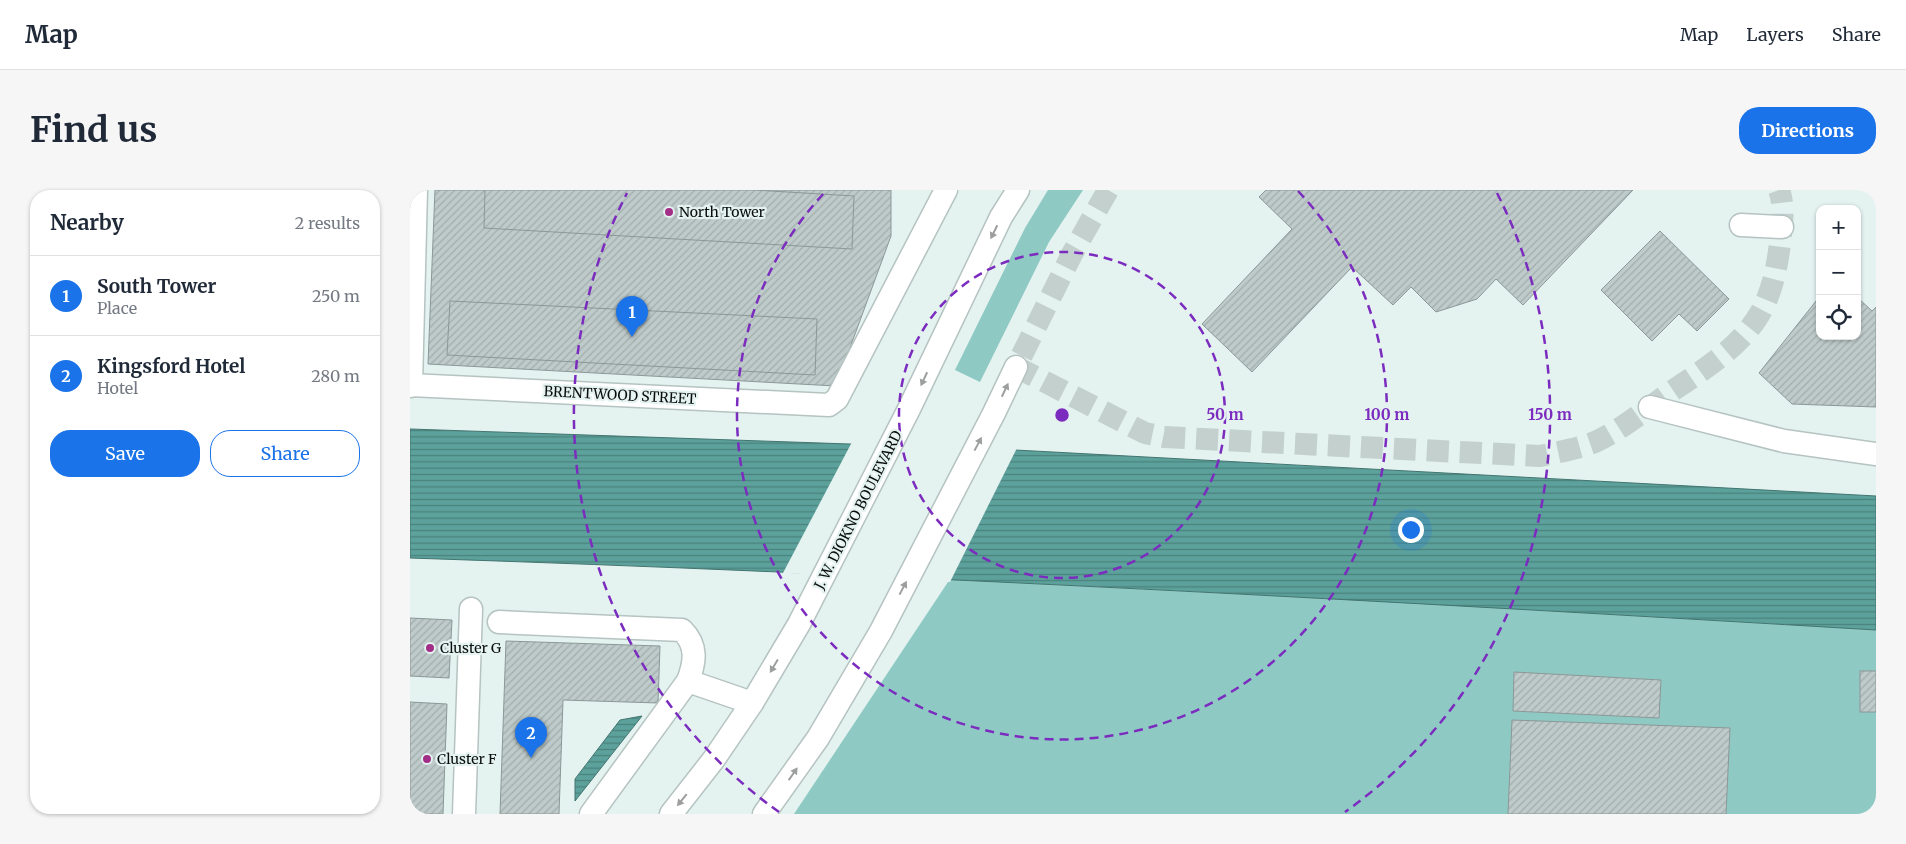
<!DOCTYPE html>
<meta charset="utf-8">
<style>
body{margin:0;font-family:Merriweather,serif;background:#f6f6f7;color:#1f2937}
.controls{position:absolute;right:15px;top:15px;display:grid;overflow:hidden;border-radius:10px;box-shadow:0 1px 4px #0004}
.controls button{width:45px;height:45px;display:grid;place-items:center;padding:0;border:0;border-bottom:1px solid #e0e1e3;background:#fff;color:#1f2937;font:25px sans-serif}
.you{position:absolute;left:1000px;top:339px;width:18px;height:18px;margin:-12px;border:4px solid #fff;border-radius:50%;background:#1a73e8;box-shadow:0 0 0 8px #1a73e833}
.badge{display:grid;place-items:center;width:32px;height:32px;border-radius:50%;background:#1a73e8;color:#fff;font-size:16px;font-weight:700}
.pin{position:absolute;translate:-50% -41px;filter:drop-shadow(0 1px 2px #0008)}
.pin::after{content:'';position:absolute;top:26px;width:18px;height:15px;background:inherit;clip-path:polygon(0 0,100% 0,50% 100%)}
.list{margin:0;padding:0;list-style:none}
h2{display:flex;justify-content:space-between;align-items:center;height:65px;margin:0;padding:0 20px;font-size:21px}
h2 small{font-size:16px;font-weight:400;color:#747a83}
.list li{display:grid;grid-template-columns:32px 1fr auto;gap:15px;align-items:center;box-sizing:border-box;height:80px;padding:0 20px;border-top:1px solid #e0e1e3}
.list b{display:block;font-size:19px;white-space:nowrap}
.list p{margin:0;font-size:16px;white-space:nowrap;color:#747a83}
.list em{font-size:16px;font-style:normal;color:#747a83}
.actions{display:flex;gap:10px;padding:15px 20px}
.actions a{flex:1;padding:11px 0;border:1px solid #1a73e8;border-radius:20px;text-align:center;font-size:18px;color:#1a73e8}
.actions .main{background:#1a73e8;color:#fff}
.icon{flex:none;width:28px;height:28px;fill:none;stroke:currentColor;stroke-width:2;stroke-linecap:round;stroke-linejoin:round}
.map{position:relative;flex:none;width:1466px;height:624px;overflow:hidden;border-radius:20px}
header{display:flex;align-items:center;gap:30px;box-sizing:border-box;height:70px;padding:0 25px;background:#fff;border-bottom:1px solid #e0e1e3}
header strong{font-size:24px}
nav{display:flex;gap:28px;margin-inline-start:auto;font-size:18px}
.intro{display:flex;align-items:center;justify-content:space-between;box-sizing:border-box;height:120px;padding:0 30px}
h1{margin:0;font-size:35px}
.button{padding:12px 22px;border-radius:20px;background:#1a73e8;color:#fff;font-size:18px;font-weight:700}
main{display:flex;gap:30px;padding:0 30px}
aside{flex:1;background:#fff;border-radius:20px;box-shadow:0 1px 4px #0004}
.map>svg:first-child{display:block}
.grass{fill:#8fc9c4}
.water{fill:url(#water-rules);stroke:#437570}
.pier{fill:#e4f2f0}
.building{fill:url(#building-hatch);stroke:#8b9897}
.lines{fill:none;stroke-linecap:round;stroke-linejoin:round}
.minor-tunnel{stroke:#c3d0ce;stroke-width:22;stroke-dasharray:22 11;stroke-linecap:butt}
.minor-casing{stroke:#b5c3c1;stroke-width:25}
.minor{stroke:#fff;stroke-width:22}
.oneway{fill:#9d9e9e}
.ring{fill:none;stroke:#7b2cbf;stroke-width:2.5;stroke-dasharray:9 6}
.poi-dot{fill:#a22e87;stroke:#e4f2f0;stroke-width:2}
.labels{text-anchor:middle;stroke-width:4.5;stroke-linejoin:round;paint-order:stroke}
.poi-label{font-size:14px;fill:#090d0d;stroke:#e4f2f0;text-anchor:start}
.street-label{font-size:14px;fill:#090d0d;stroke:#e4f2f0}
.centre{fill:#7b2cbf;stroke:#e4f2f0;stroke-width:2.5}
.ring-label{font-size:15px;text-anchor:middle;font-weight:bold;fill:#7b2cbf;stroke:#e4f2f0;stroke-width:4.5;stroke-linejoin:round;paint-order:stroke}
</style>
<header>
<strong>Map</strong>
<nav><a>Map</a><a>Layers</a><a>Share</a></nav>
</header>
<div class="intro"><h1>Find us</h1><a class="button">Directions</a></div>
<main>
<aside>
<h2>Nearby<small>2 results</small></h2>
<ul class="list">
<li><span class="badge">1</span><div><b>South Tower</b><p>Place</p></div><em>250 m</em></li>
<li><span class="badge">2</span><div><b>Kingsford Hotel</b><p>Hotel</p></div><em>280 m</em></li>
</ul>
<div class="actions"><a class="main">Save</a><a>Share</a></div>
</aside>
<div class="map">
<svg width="1466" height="624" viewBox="0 0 1466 624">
<defs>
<pattern id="water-rules" width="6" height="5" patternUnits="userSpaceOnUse" patternTransform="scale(1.25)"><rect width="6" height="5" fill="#5ca19b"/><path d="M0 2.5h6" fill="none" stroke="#4a827d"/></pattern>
<pattern id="building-hatch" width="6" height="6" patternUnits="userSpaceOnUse" patternTransform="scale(1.25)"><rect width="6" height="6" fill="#becbca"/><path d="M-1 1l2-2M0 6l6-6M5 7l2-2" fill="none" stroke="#a2adac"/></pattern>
</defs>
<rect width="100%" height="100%" fill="#e4f2f0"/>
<g class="grass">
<polygon points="638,0 673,0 639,52 570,192 545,180 615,38"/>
<polygon points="540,389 1096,418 1466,440 1466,624 384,624"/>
</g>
<g class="water">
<path d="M0,239l586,20 880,47v134c-488,-29 -977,-56 -1466,-72z"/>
<polygon points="232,526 165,611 165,589 210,530"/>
</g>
<polygon class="pier" points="442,252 607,258 540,392 373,383"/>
<g class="building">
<polygon points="25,0 481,0 481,46 426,196 18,174"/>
<polygon points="75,0 344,0 444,6 442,59 74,38"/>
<polygon points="856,0 1223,0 1113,115 1086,89 1067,109 1026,122 1001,97 983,115 942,77 842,182 792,134 882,39 849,7"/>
<polygon points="1250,41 1319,109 1287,141 1269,124 1242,151 1191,100"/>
<polygon points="1410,106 1410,146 1447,146 1447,107 1462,121 1466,117 1466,217 1382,214 1349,183"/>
<polygon points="40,111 407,129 405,185 37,165"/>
<polygon points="0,428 42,430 39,488 0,486"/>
<polygon points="96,451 250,456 248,513 153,510 149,624 90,624"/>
<rect x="1450" y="481" width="16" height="41"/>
<polygon points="1104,482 1251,490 1249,528 1103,521"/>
<polygon points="0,512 37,514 33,624 0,624"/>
<polygon points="1102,530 1320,538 1316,624 1098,624"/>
</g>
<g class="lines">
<path class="minor-tunnel" d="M698,0l-36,64 -56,113 129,66 19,4 376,19c18,-4 37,-7 55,-14 24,-11 48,-30 70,-46 33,-23 73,-46 94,-81 13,-22 18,-47 21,-72 2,-17 5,-37 -1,-53"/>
<g class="minor-casing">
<g id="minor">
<polyline points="1331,35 1372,37"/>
<polyline points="0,195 419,215 427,209 536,0"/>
<polyline points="1,196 6,0"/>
<polyline points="1240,217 1374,251 1466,264"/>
<path d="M89,432l183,8c16,16 13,32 6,51l-97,133"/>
<polyline points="278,491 342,513"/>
<polyline points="54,624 61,419"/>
<polyline points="261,624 304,569 342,513 389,434 499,219 591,27 608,0"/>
<polyline points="354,624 408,548 471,441 584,223 606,177"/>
</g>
</g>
<use href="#minor" class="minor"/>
</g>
<defs><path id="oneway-solid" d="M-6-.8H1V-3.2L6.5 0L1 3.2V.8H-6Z" transform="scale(1.25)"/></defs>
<g class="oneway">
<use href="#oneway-solid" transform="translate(584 42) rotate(116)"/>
<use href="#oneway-solid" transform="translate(514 189) rotate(115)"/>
<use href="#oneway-solid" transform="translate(595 200) rotate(-65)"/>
<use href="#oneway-solid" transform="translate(568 254) rotate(-62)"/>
<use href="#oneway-solid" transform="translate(493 398) rotate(-62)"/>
<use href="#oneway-solid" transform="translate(364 476) rotate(121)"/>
<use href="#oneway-solid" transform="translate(383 584) rotate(-55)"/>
<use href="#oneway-solid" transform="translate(272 610) rotate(129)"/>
</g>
<g class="ring">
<circle cx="652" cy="225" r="163"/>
<path d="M888 1A325 325 0 1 1 416 1"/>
<path d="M369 622A488 488 0 0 1 217 3M1087 3A488 488 0 0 1 935 622"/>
</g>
<g class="poi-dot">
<circle cx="259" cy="22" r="5"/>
<circle cx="20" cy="458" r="5"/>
<circle cx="17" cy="569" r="5"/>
</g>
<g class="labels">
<g class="poi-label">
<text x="269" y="27">North Tower</text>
<text x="30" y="463">Cluster G</text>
<text x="27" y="574">Cluster F</text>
</g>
<g class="street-label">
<text transform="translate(210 205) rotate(3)" y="5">BRENTWOOD STREET</text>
<text transform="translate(448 320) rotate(-63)" y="5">J. W. DIOKNO BOULEVARD</text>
</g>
</g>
<circle cx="652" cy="225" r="8" class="centre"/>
<g class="ring-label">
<text x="815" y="230">50 m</text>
<text x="977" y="230">100 m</text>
<text x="1140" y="230">150 m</text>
</g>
</svg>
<div class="controls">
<button>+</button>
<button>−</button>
<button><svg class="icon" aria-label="locate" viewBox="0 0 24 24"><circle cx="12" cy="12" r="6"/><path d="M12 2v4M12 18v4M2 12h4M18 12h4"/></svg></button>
</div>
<div class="you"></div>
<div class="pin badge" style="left:222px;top:147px">1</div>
<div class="pin badge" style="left:121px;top:568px">2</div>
</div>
</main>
